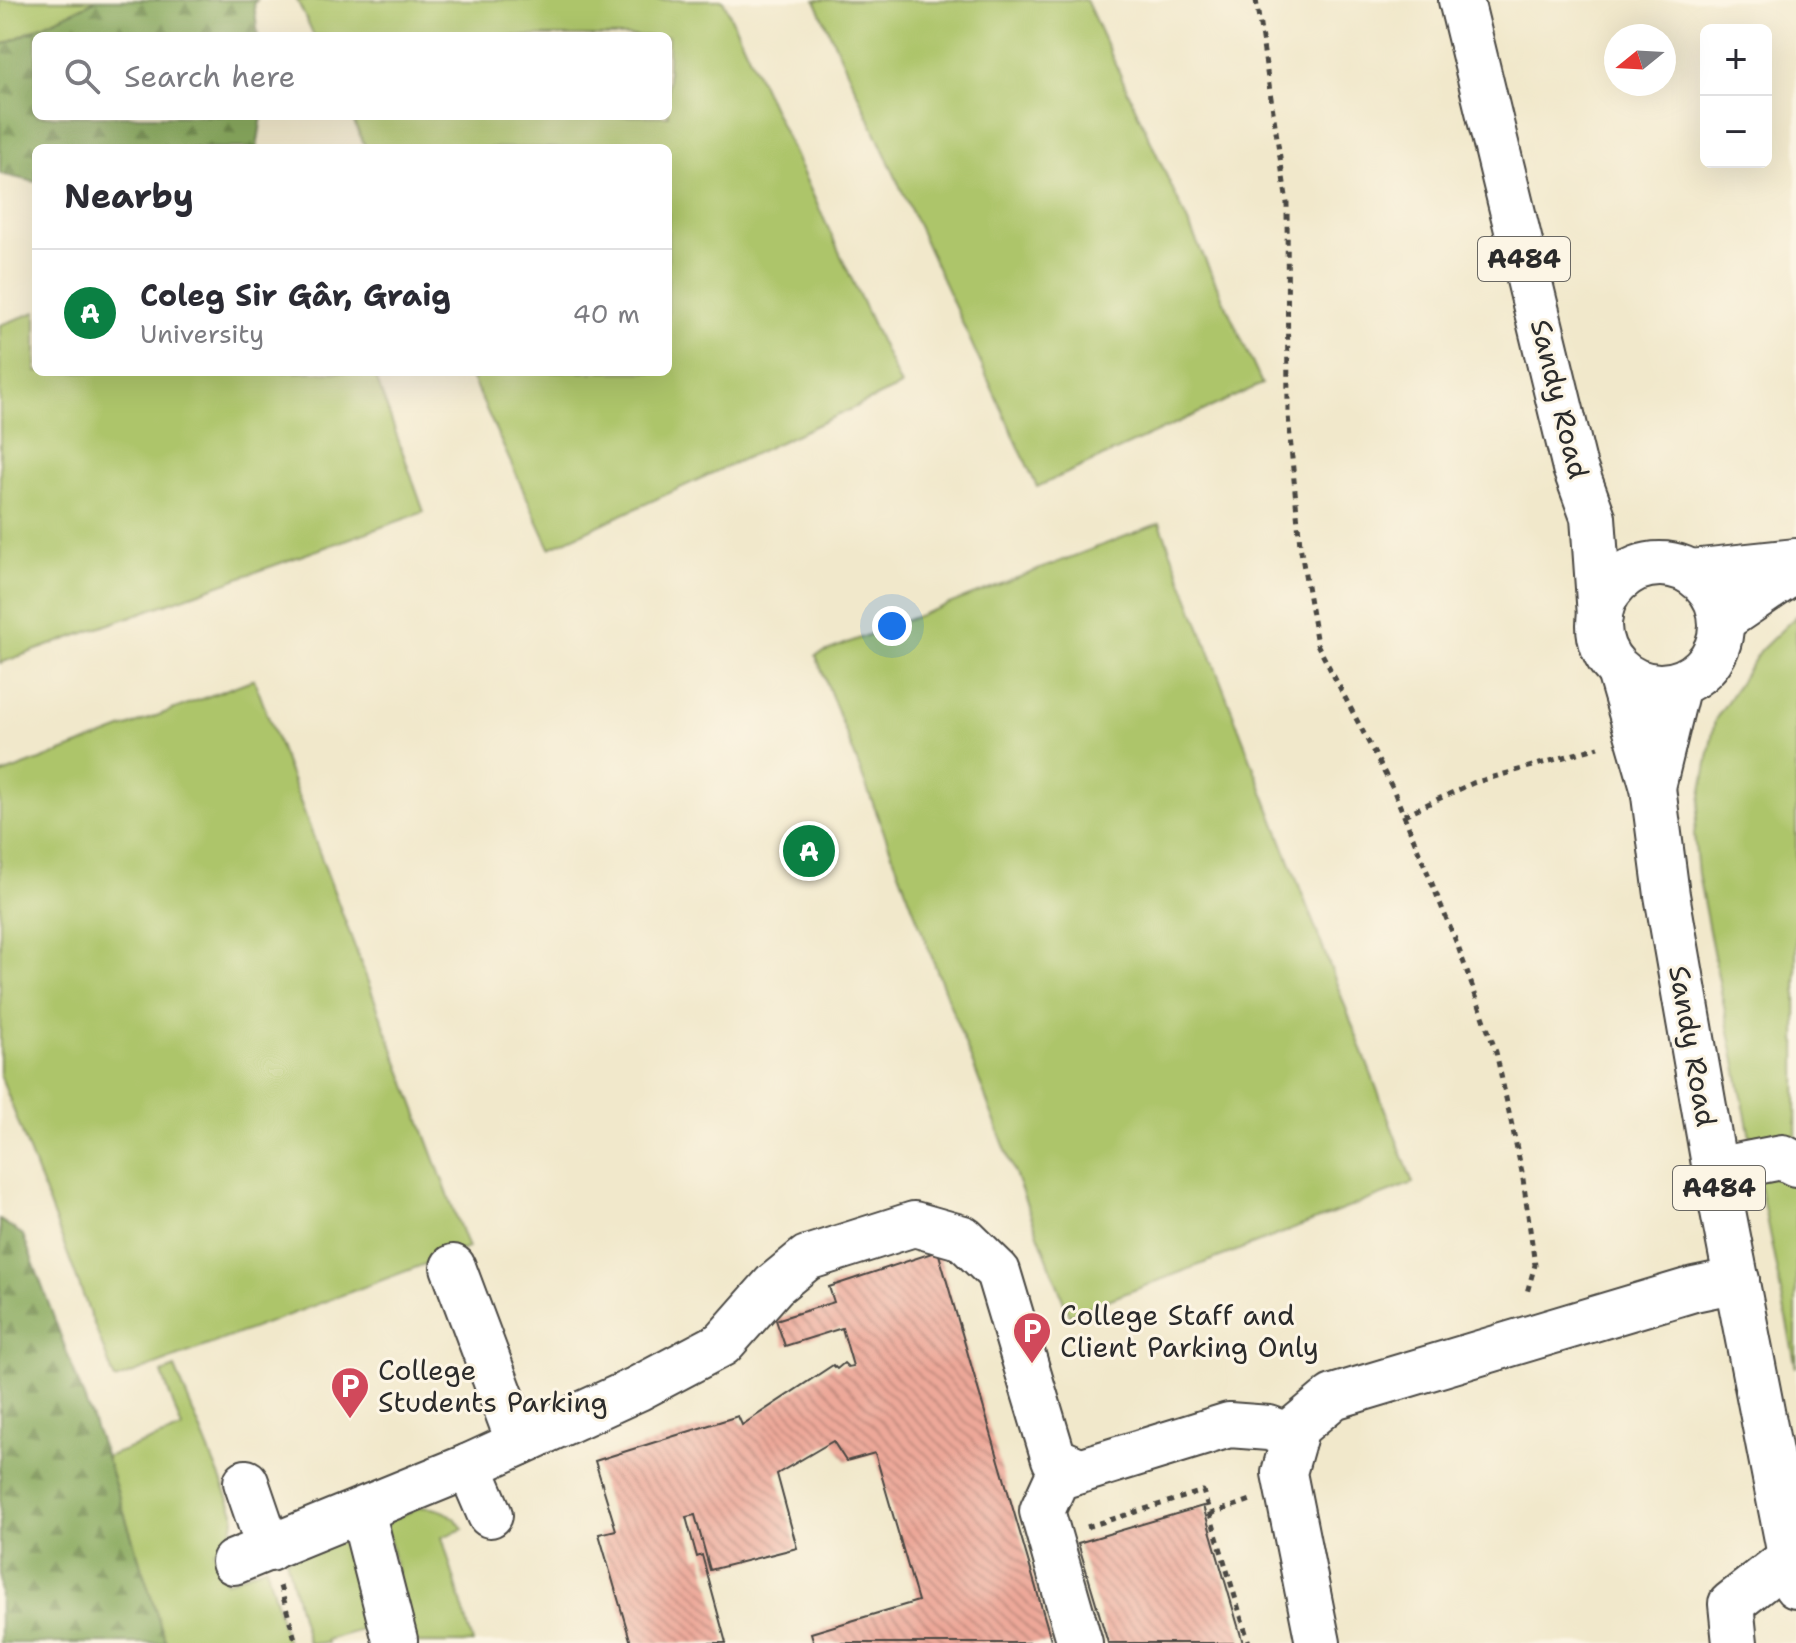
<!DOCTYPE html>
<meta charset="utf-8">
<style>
body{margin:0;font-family:"Shantell Sans",sans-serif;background:#f7f7f7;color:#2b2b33}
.controls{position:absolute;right:24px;top:24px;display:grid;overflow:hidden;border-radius:12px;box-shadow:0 8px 32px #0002}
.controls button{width:72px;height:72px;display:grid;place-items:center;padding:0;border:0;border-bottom:2px solid #e1e1e2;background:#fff;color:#2b2b33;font:40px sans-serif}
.compass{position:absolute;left:1604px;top:24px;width:72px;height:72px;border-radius:50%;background:#fff;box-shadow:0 8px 32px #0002;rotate:252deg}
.you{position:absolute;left:892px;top:626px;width:28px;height:28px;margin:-20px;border:6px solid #fff;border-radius:50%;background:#1a73e8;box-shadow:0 0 0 12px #1a73e833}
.badge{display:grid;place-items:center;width:52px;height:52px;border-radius:50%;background:#0b8043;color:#fff;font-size:26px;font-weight:700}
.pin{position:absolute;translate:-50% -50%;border:4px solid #fff;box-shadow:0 2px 8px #0006}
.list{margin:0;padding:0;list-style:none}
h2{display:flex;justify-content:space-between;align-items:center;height:104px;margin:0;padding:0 32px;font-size:34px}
h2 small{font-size:26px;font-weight:400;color:#7c7c81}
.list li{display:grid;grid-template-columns:52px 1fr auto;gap:24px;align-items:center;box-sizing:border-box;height:128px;padding:0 32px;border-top:2px solid #e1e1e2}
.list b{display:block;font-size:30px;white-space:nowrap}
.list p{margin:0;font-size:26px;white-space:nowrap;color:#7c7c81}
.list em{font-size:26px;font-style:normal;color:#7c7c81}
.icon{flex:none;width:44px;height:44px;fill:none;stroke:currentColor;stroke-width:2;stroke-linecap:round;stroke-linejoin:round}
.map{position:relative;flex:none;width:1796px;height:1643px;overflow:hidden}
.search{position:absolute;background:#fff;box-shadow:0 8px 32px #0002;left:32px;top:32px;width:640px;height:88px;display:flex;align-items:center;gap:20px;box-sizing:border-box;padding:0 28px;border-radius:12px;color:#7c7c81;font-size:30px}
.panel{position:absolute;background:#fff;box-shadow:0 8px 32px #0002;left:32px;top:144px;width:640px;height:232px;border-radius:12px}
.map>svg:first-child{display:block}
.grass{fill:#adc56a;stroke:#6c784a;stroke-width:2}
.forest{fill:url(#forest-firs);stroke:#5a6a44;stroke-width:2}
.building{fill:url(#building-back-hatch)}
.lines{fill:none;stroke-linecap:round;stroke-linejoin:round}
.minor-casing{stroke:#494743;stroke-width:48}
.major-casing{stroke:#494743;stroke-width:48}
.path{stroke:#494743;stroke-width:5;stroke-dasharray:6 6;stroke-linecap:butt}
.minor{stroke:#fff;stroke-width:44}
.major{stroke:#fff;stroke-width:44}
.labels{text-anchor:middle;stroke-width:6;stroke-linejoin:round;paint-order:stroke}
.shield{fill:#fcf5e5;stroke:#6a6863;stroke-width:2}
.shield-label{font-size:26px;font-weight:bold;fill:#2b2b2b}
.street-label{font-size:28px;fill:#2b2b2b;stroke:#fcf5e5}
.poi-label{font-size:28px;fill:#2b2b2b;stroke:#fcf5e5;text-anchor:start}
</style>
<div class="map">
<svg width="1796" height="1643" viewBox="0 0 1796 1643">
<defs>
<pattern id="forest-firs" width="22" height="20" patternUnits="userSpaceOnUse" patternTransform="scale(2)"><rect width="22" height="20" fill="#8aaa5e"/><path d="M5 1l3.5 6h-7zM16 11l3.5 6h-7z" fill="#718b4e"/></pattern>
<pattern id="building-back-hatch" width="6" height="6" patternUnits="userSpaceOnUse" patternTransform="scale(2)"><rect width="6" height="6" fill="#eda899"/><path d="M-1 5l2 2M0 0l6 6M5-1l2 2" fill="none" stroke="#c0897d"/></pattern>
</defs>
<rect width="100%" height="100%" fill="#fcf5e5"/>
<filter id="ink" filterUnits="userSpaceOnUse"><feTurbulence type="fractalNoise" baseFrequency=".0125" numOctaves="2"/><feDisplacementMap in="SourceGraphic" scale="16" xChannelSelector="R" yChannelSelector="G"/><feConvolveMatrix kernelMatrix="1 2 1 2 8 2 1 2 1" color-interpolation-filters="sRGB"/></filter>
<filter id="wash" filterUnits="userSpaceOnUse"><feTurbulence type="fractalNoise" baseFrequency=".006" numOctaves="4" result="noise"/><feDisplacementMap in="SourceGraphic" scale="32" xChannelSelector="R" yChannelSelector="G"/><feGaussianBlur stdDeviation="1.8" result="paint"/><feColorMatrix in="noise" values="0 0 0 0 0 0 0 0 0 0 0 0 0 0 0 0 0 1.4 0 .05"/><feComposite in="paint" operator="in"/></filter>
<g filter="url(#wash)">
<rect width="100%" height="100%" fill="#f1e8cb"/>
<g class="grass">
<polygon points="0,0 97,0 0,46"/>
<polygon points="297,0 723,0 901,386 550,548 469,372 668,372 668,148 366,148 351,116 668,116 668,36 314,36"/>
<polygon points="815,0 1086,0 1262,384 1037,487"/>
<polygon points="36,312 36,372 374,372 424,512 0,663 0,325"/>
<polygon points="1160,523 1413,1183 1069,1315 816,655"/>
<polygon points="1796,616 1796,1368 1709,931 1698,874 1694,834 1715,720 1761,650"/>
<polygon points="254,679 468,1248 115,1380 0,1074 0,775"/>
<path d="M175,1368l59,144c1,17 -5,30 -20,39l12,31 40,-16 21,77h-121l-60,-186 76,-28 -20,-56z"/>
<path d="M420,1507c20,1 31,4 43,22l-21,8 31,106h-59l-28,-118 5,-5z"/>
<polygon points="332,1540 354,1547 372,1622 365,1629 326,1640 327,1643 308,1643 286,1559"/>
</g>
<g class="forest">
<polygon points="97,0 257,0 254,3 258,36 36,36 36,116 262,116 257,148 36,148 36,182 0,174 0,46"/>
<polygon points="0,1220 23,1235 106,1457 166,1643 0,1643"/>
</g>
<g id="blocks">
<g class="building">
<polygon points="938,1251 1052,1643 814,1643 811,1633 918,1601 875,1453 846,1461 833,1441 777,1474 797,1548 710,1570 695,1515 686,1517 697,1557 702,1555 726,1643 631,1643 599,1534 616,1530 595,1461 738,1416 742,1425 833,1365 837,1369 844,1363 848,1367 853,1366 842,1328 785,1346 776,1320 834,1302 829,1287"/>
<polygon points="1203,1506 1243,1643 1108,1643 1078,1543"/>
</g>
</g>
</g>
<g filter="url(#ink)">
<use href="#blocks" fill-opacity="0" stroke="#494743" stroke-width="2"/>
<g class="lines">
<g class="minor-casing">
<g id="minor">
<polyline points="1691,572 1796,561"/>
<polyline points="1721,621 1796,570"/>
<polyline points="1715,1170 1782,1157 1796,1164"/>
<polyline points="453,1267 519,1443"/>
<polyline points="469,1466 490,1515"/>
<polyline points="246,1482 269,1549"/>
<polyline points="362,1511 395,1640"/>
<polyline points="234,1562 469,1466 637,1389 722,1344 774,1285 807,1258 914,1224 963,1238 998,1272 1054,1459 1079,1470"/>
<polyline points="1080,1643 1042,1511 1057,1478 1229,1425 1269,1428 1294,1437"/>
<polyline points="1318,1643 1284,1473 1297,1427 1333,1397 1694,1289 1737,1280"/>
<polyline points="1735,1643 1731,1604 1791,1557"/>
</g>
</g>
<g class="major-casing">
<g id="major">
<polyline points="1461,0 1575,468 1593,517 1600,616"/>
<circle cx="1660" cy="625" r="61"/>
<polyline points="1619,671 1653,788 1667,895 1715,1170 1796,1586"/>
<polyline points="1653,787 1678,684"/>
</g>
</g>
<g class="path">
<polyline points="1256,0 1287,203 1288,415 1300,545 1317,644 1393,789 1457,944 1496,1052 1522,1172 1535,1265 1526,1296"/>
<polyline points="1404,815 1473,783 1599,747"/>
<polyline points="1210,1514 1251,1500"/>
<polyline points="1087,1527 1203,1491 1249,1643"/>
<polyline points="280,1586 296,1643"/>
</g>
<use href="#minor" class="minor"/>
<use href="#major" class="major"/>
</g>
</g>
<defs>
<g id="parking-pin" transform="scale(2)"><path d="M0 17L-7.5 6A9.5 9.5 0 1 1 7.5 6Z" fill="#d1495b" stroke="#fcf5e5"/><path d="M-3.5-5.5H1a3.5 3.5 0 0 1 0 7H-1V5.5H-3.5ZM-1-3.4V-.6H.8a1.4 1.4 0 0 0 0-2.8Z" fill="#fff"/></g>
</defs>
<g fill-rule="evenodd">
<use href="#parking-pin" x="1032" y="1331"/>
<use href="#parking-pin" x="350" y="1386"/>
</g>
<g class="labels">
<g class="shield">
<rect x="1478" y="237" width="92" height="44" rx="6"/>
<rect x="1673" y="1166" width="92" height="44" rx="6"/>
</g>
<g class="shield-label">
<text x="1524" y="268">A484</text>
<text x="1719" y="1197">A484</text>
</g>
<g class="street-label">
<text transform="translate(1560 399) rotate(76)" y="10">Sandy Road</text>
<text transform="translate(1693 1046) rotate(80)" y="10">Sandy Road</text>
</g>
<g class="poi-label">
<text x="1060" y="1325">College Staff and<tspan x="1060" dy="32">Client Parking Only</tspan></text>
<text x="378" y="1380">College<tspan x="378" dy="32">Students Parking</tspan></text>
</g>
</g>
</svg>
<div class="controls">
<button>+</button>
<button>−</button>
</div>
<svg class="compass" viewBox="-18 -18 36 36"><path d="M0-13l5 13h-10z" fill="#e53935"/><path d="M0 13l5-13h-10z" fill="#7c7c81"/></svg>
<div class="you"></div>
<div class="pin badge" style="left:809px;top:851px">A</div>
<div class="search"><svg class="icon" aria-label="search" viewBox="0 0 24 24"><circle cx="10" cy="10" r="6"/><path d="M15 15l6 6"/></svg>Search here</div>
<section class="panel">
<h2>Nearby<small></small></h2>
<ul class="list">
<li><span class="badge">A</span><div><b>Coleg Sir Gâr, Graig</b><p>University</p></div><em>40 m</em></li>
</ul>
</section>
</div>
